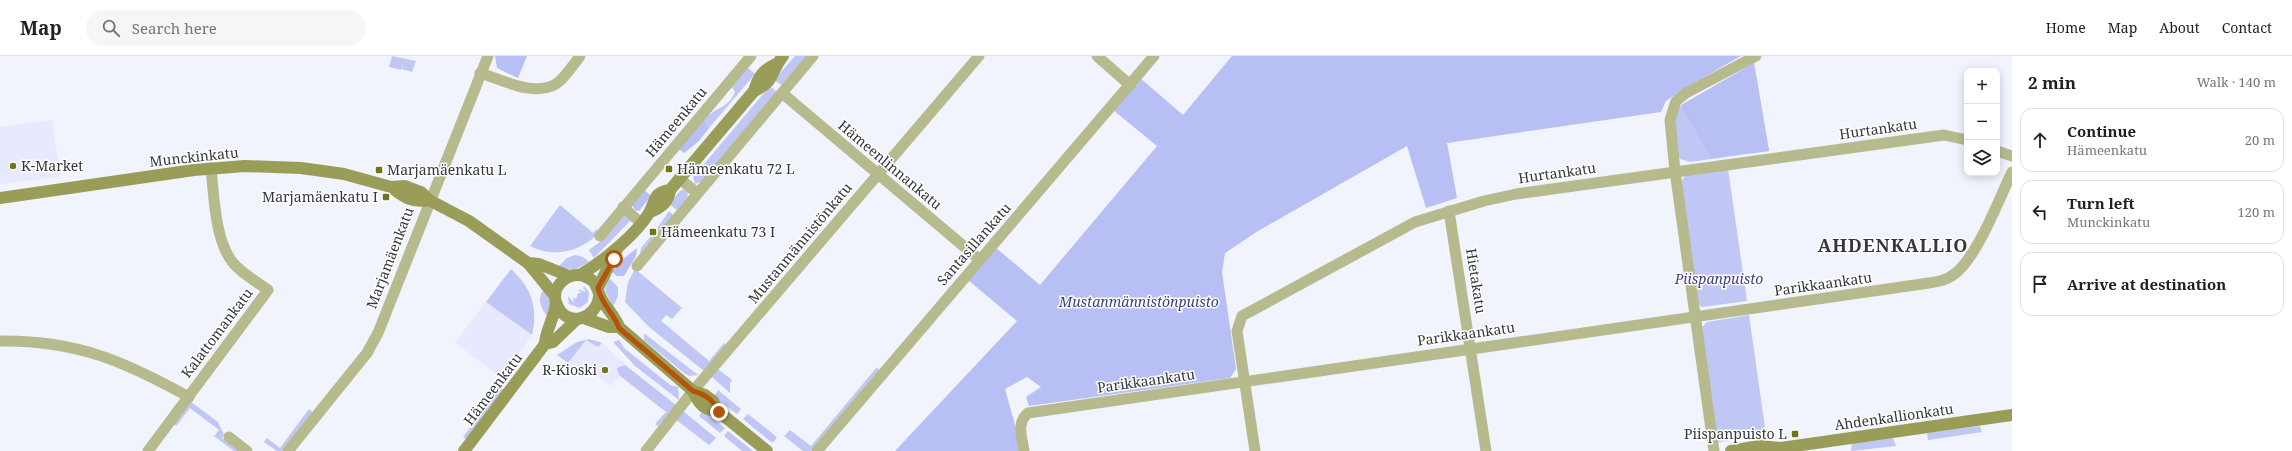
<!DOCTYPE html>
<meta charset="utf-8">
<style>
body{margin:0;font-family:"Noto Serif",serif;background:#f6f6f6;color:#202124}
.controls{position:absolute;right:12px;top:12px;display:grid;overflow:hidden;border-radius:8px;box-shadow:0 2px 10px #0003}
.controls button{width:36px;height:36px;display:grid;place-items:center;padding:0;border:0;border-bottom:1px solid #e0e0e0;background:#fff;color:#202124;font:20px sans-serif}
.stop{position:absolute;width:12px;height:12px;margin:-9px;border:3px solid #b45309;border-radius:50%;background:#fff}
.stop.end{background:#b45309;border-color:#fff;box-shadow:0 1px 4px #0008}
.list{margin:0;padding:0;list-style:none}
h2{display:flex;justify-content:space-between;align-items:center;height:52px;margin:0;padding:0 16px;font-size:17px}
h2 small{font-size:13px;font-weight:400;color:#757577}
.list li{display:grid;grid-template-columns:26px 1fr auto;gap:12px;align-items:center;box-sizing:border-box;height:64px;margin:0 8px 8px;padding:0 8px;border:1px solid #e0e0e0;border-radius:12px}
.list b{display:block;font-size:15px;white-space:nowrap}
.list p{margin:0;font-size:13px;white-space:nowrap;color:#757577}
.list em{font-size:13px;font-style:normal;color:#757577}
.icon{flex:none;width:22px;height:22px;fill:none;stroke:currentColor;stroke-width:2;stroke-linecap:round;stroke-linejoin:round}
.map{position:relative;flex:none;width:2012px;height:395px;overflow:hidden}
header{display:flex;align-items:center;gap:24px;box-sizing:border-box;height:56px;padding:0 20px;background:#fff;border-bottom:1px solid #e0e0e0}
header strong{font-size:19px}
nav{display:flex;gap:22px;margin-inline-start:auto;font-size:14px}
.search{width:280px;height:36px;background:#f6f6f6;display:flex;align-items:center;gap:10px;box-sizing:border-box;padding:0 14px;border-radius:22px;color:#757577;font-size:15px}
main{display:flex}
aside{flex:1;background:#fff}
.map>svg:first-child{display:block}
.built{fill:#e7eafe}
.green{fill:#c1c7f4}
.forest{fill:#b8bff5}
.lines{fill:none;stroke-linecap:round;stroke-linejoin:round}
.street{stroke:#b7ba8d;stroke-width:11}
.secondary{stroke:#9a9d58;stroke-width:12}
.route{stroke:#b45309;stroke-width:5}
.poi-dot{fill:#72751b;stroke:#fff;stroke-width:1.5}
.labels{text-anchor:middle;stroke-width:3;stroke-linejoin:round;paint-order:stroke}
.street-label{font-size:14px;fill:#36373d;stroke:#fff}
.poi-label{font-size:14px;fill:#36373d;stroke:#fff;text-anchor:start}
.park-label{font-size:14px;font-style:italic;fill:#3d4080;stroke:#fff}
.district-label{font-size:18px;font-weight:bold;letter-spacing:1px;fill:#36373d;stroke:#fff}
</style>
<header>
<strong>Map</strong>
<div class="search"><svg class="icon" aria-label="search" viewBox="0 0 24 24"><circle cx="10" cy="10" r="6"/><path d="M15 15l6 6"/></svg>Search here</div>
<nav><a>Home</a><a>Map</a><a>About</a><a>Contact</a></nav>
</header>
<main>
<div class="map">
<svg width="2012" height="395" viewBox="0 0 2012 395">
<rect width="100%" height="100%" fill="#f1f3fd"/>
<g class="built">
<polygon points="52,64 60,121 0,128 0,71"/>
<polygon points="486,246 532,279 501,322 455,286"/>
<polygon points="586,284 594,284 602,287 628,311 611,330 596,319 585,317 568,307"/>
</g>
<g class="green">
<polygon points="392,0 416,5 412,16 402,13 404,5 401,14 389,11"/>
<polygon points="795,0 808,0 783,30 774,24"/>
<path d="M1754,7l15,88 -79,11 -10,-3c-6,-13 -7,-34 -5,-49z"/>
<path d="M748,12l7,6 -46,54 -4,-9c9,-11 24,-11 30,-27l-3,-5z"/>
<polygon points="770,30 777,36 701,126 695,128 693,121"/>
<polygon points="1728,113 1747,245 1702,251 1697,248 1681,126 1686,119"/>
<polygon points="684,133 688,137 687,142 677,154 669,148 680,135"/>
<path d="M560,149l33,28 4,-4 2,4c-18,18 -45,26 -69,13z"/>
<polygon points="669,155 673,159 640,198 641,192 656,174"/>
<polygon points="624,159 630,162 630,165 594,202 589,194 601,185"/>
<polygon points="575,199 583,201 589,206 574,214 558,211 567,202"/>
<path d="M511,213c21,19 27,39 21,66l-46,-33z"/>
<polygon points="635,213 682,252 672,263 666,259 661,265 666,269 709,305 724,287 726,289 704,315 649,271 625,246 628,226"/>
<polygon points="609,222 618,231 618,240 613,251 605,235"/>
<polygon points="584,230 589,236 588,246 580,252 569,248 568,240 574,247 573,241 576,243 578,237 582,237 577,233 586,236 583,232"/>
<path d="M544,232l8,12 -5,16c-7,-9 -10,-18 -3,-28z"/>
<polygon points="1749,259 1766,379 1719,386 1717,383 1701,272 1707,266"/>
<polygon points="644,278 645,278 698,319 689,320 684,317 644,284"/>
<polygon points="589,283 602,287 598,291 586,284 568,307 557,299 577,286"/>
<polygon points="619,284 624,292 670,329 678,331 679,344 635,310 613,286"/>
<polygon points="625,309 676,349 658,370 655,368 666,356 619,319 617,312"/>
<polygon points="877,311 879,314 811,395 803,395 784,380 790,374 811,390"/>
<polygon points="718,313 732,324 730,327 730,337 712,321"/>
<polygon points="501,332 504,334 466,383 463,381"/>
<polygon points="718,334 741,353 737,358 714,341"/>
<polygon points="191,346 218,366 224,379 222,382 239,395 234,395 214,380 219,374 190,352 176,370 174,368"/>
<polygon points="309,353 313,356 282,395 277,395 264,386 267,382 280,392"/>
<polygon points="683,355 716,382 709,389 675,363"/>
<polygon points="703,355 725,372 720,377 699,360"/>
<polygon points="748,358 777,381 774,386 771,386 743,363"/>
<polygon points="1980,370 1982,376 1928,384 1927,377"/>
<polygon points="728,375 753,395 742,395 724,380"/>
<polygon points="1893,382 1896,390 1851,395 1852,387"/>
</g>
<g class="forest">
<polygon points="495,0 527,0 518,22 497,12"/>
<polygon points="1232,0 1741,0 1680,35 1666,45 1661,56 1447,87 1457,142 1426,152 1407,90 1258,175 1225,197 1222,216 1236,313 1230,322 1029,350 1026,341 1041,331 1027,321 1005,333 1015,369 1019,395 895,395 1017,265 968,224 996,192 1040,229 1157,90 1113,54 1140,22 1183,59"/>
<polygon points="1754,7 1769,95 1711,102 1681,49"/>
<polygon points="705,63 709,72 699,85 684,97 679,93"/>
<polygon points="644,134 651,140 639,155 635,154 632,149"/>
<polygon points="637,192 636,200 624,220 617,220 612,216 622,204"/>
</g>
<g class="lines">
<g class="street">
<polyline points="1097,0 1130,29"/>
<path d="M480,17c23,7 53,24 76,11 9,-6 17,-19 24,-28"/>
<polyline points="782,37 980,204"/>
<polyline points="1997,95 2012,100"/>
<polyline points="679,122 697,137"/>
<polyline points="623,151 641,167"/>
<polyline points="1449,155 1486,395"/>
<polyline points="600,180 751,0"/>
<polyline points="637,210 813,0"/>
<path d="M0,285c76,-1 124,20 189,56"/>
<polyline points="229,381 247,395"/>
<path d="M148,395l120,-161c-11,-8 -25,-16 -34,-26 -19,-21 -20,-68 -23,-96"/>
<polyline points="288,395 367,297 378,277 488,0"/>
<polyline points="646,395 693,335 979,0"/>
<polyline points="817,395 1154,0"/>
<path d="M1024,395c-2,-14 -8,-28 4,-38l901,-130c6,-1 15,-2 21,-6 25,-13 49,-78 62,-105"/>
<polyline points="1255,395 1237,275 1242,260 1415,166 1484,145 1516,138 1944,79 1967,84"/>
<polyline points="1714,395 1675,115 1670,64 1676,45 1686,37 1756,0"/>
</g>
<g class="secondary">
<path d="M754,35c22,-10 16,-19 29,-35"/>
<path d="M391,131c12,10 21,16 38,13"/>
<polyline points="0,142 194,114 245,110 301,112 344,118 391,131 405,130 421,136 429,144 469,165 528,207 555,240"/>
<path d="M650,156c11,-4 19,-10 20,-22"/>
<polyline points="528,207 539,208 569,220"/>
<path d="M580,219c22,-13 56,-40 69,-62 7,-12 3,-20 21,-23l84,-99c4,-14 9,-21 22,-27"/>
<polyline points="598,232 617,193"/>
<path d="M599,240c-2,23 -32,33 -42,9 -8,-18 12,-36 29,-28 3,1 6,3 8,5 3,5 4,9 6,14 5,12 15,19 19,31l74,64 12,4 8,6 6,11 48,39"/>
<polyline points="584,262 609,271 619,271"/>
<path d="M545,288c0,-12 9,-25 11,-41"/>
<path d="M693,335c6,14 11,19 26,21"/>
<polyline points="464,395 545,288 553,286 577,263"/>
<polyline points="1731,395 1759,390 1781,392 2012,359"/>
</g>
</g>
<g class="lines">
<path class="route" d="M614,203l-16,29c3,16 16,25 21,40l74,63c14,4 20,9 26,21"/>
</g>
<g class="poi-dot">
<circle cx="13" cy="110" r="4"/>
<rect x="665" y="109" width="8" height="8" rx="2"/>
<rect x="375" y="110" width="8" height="8" rx="2"/>
<rect x="382" y="137" width="8" height="8" rx="2"/>
<rect x="649" y="172" width="8" height="8" rx="2"/>
<circle cx="605" cy="314" r="4"/>
<rect x="1791" y="374" width="8" height="8" rx="2"/>
</g>
<g class="labels">
<g class="street-label">
<text transform="translate(676 66) rotate(-50)" y="5">Hämeenkatu</text>
<text transform="translate(1878 73) rotate(-8)" y="5">Hurtankatu</text>
<text transform="translate(194 101) rotate(-6)" y="5">Munckinkatu</text>
<text transform="translate(890 109) rotate(40)" y="5">Hämeenlinnankatu</text>
<text transform="translate(1557 117) rotate(-8)" y="5">Hurtankatu</text>
<text transform="translate(800 187) rotate(-50)" y="5">Mustanmännistönkatu</text>
<text transform="translate(974 188) rotate(-49)" y="5">Santasillankatu</text>
<text transform="translate(390 202) rotate(-69)" y="5">Marjamäenkatu</text>
<text transform="translate(1476 225) rotate(81)" y="5">Hietakatu</text>
<text transform="translate(1823 228) rotate(-8)" y="5">Parikkaankatu</text>
<text transform="translate(217 277) rotate(-53)" y="5">Kalattomankatu</text>
<text transform="translate(1466 278) rotate(-8)" y="5">Parikkaankatu</text>
<text transform="translate(1146 325) rotate(-8)" y="5">Parikkaankatu</text>
<text transform="translate(493 333) rotate(-53)" y="5">Hämeenkatu</text>
<text transform="translate(1894 361) rotate(-8)" y="5">Ahdenkallionkatu</text>
</g>
<g class="poi-label">
<text x="21" y="115">K-Market</text>
<text x="677" y="118">Hämeenkatu 72 L</text>
<text x="387" y="119">Marjamäenkatu L</text>
<text x="378" y="146" text-anchor="end">Marjamäenkatu I</text>
<text x="661" y="181">Hämeenkatu 73 I</text>
<text x="597" y="319" text-anchor="end">R-Kioski</text>
<text x="1787" y="383" text-anchor="end">Piispanpuisto L</text>
</g>
<g class="park-label">
<text x="1719" y="228">Piispanpuisto</text>
<text x="1139" y="251">Mustanmännistönpuisto</text>
</g>
<g class="district-label">
<text x="1893" y="196">AHDENKALLIO</text>
</g>
</g>
</svg>
<div class="controls">
<button>+</button>
<button>−</button>
<button><svg class="icon" aria-label="layers" viewBox="0 0 24 24"><path d="M12 4l9 5-9 5-9-5zM3 14l9 5 9-5"/></svg></button>
</div>
<div class="stop" style="left:614px;top:203px"></div>
<div class="stop end" style="left:719px;top:356px"></div>
</div>
<aside>
<h2>2 min<small>Walk · 140 m</small></h2>
<ul class="list">
<li><svg class="icon" aria-label="ahead" viewBox="0 0 24 24"><path d="M12 20V5M6 11l6-6 6 6"/></svg><div><b>Continue</b><p>Hämeenkatu</p></div><em>20 m</em></li>
<li><svg class="icon" aria-label="left" viewBox="0 0 24 24"><path d="M17 20v-9H6M10 6l-5 5 5 5"/></svg><div><b>Turn left</b><p>Munckinkatu</p></div><em>120 m</em></li>
<li><svg class="icon" aria-label="arrive" viewBox="0 0 24 24"><path d="M6 21V4h12l-3 4 3 4H6"/></svg><div><b>Arrive at destination</b></div></li>
</ul>
</aside>
</main>
